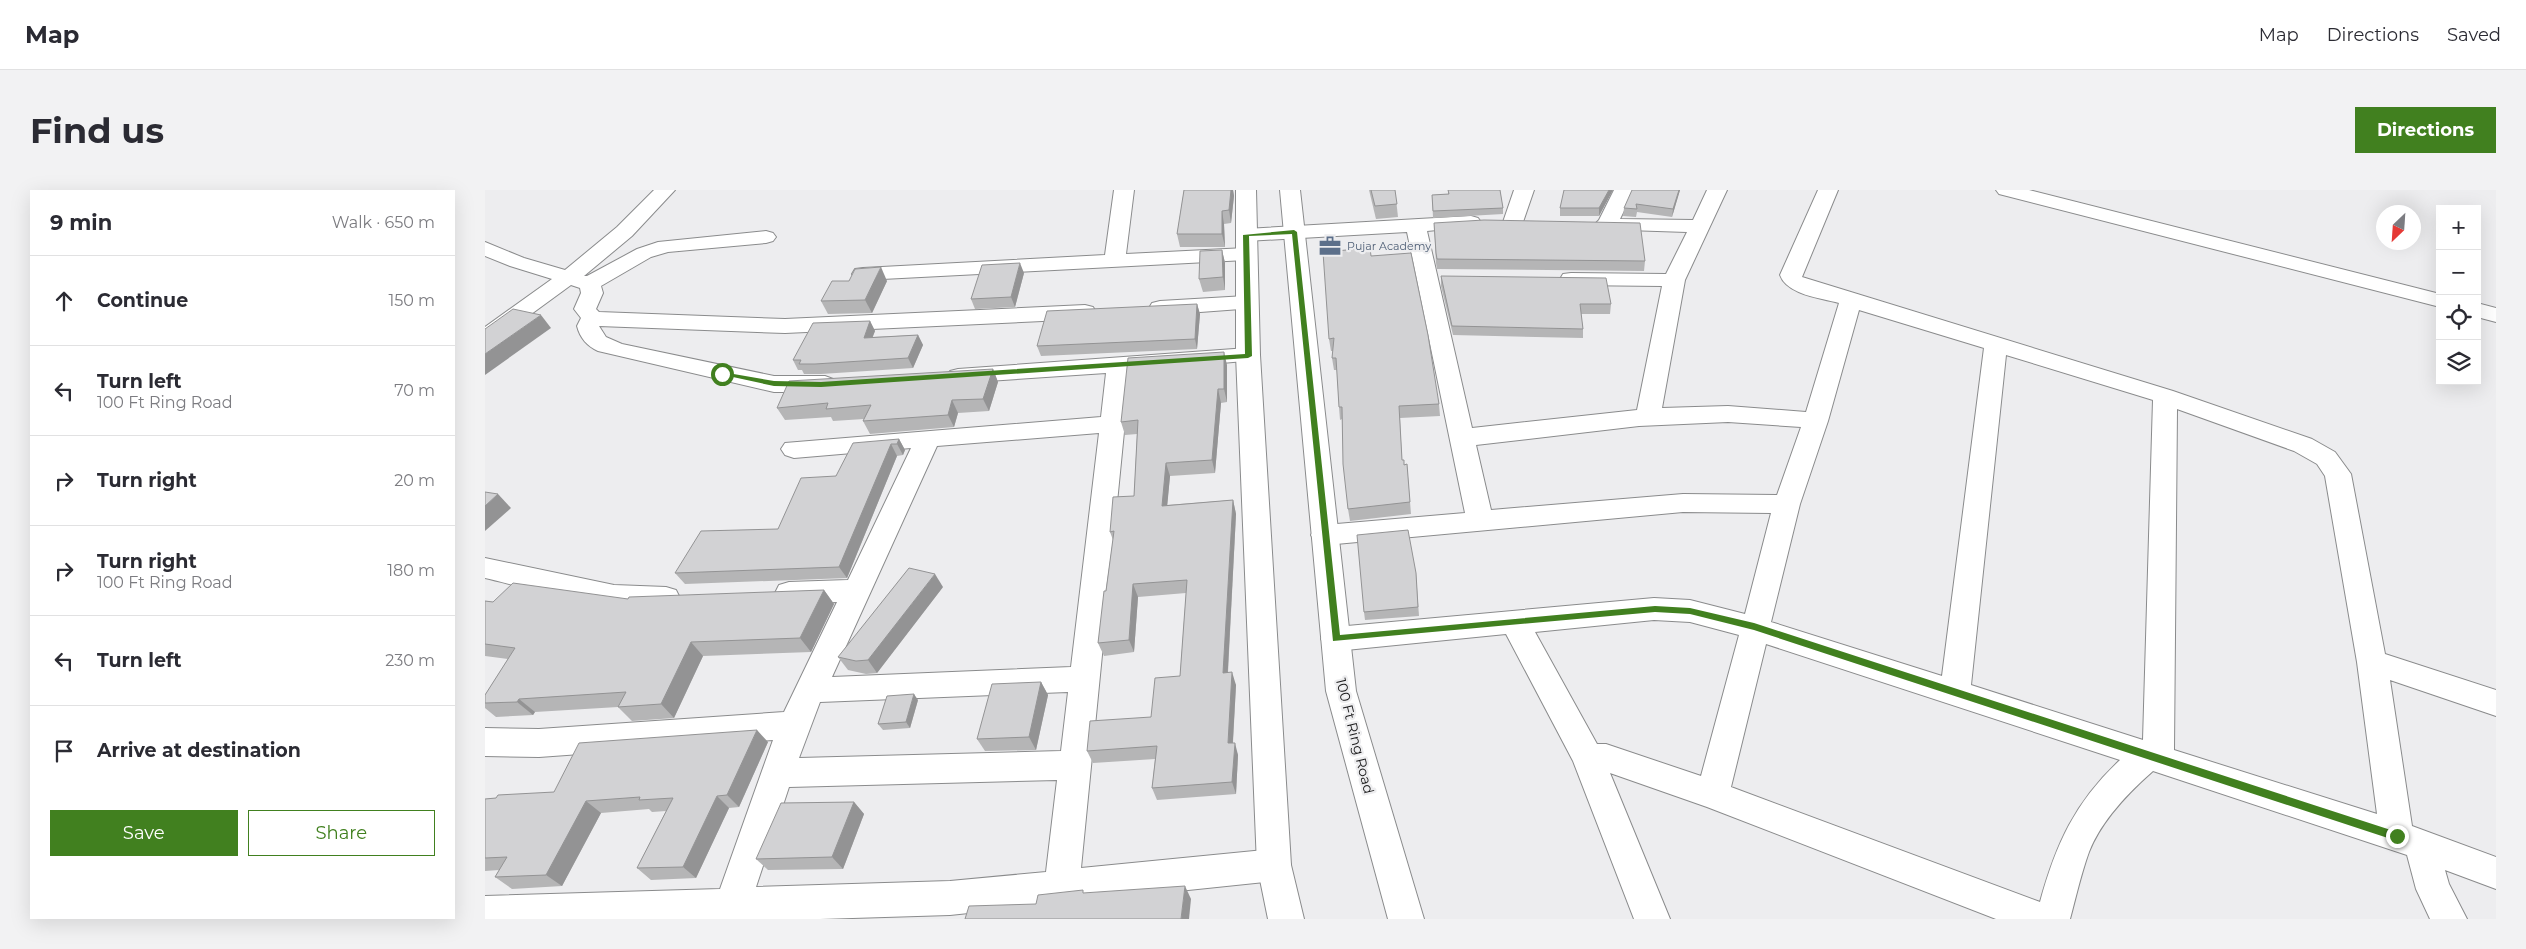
<!DOCTYPE html>
<meta charset="utf-8">
<style>
body{margin:0;font-family:Montserrat,sans-serif;background:#f2f2f3;color:#2b2b33}
.controls{position:absolute;right:15px;top:15px;display:grid;overflow:hidden;border-radius:0px;box-shadow:0 5px 20px #0002}
.controls button{width:45px;height:45px;display:grid;place-items:center;padding:0;border:0;border-bottom:1px solid #e1e1e2;background:#fff;color:#2b2b33;font:25px sans-serif}
.compass{position:absolute;left:1891px;top:15px;width:45px;height:45px;border-radius:50%;background:#fff;box-shadow:0 5px 20px #0002;rotate:205deg}
.stop{position:absolute;width:15px;height:15px;margin:-11px;border:4px solid #41801f;border-radius:50%;background:#fff}
.stop.end{background:#41801f;border-color:#fff;box-shadow:0 1px 5px #0008}
.list{margin:0;padding:0;list-style:none}
h2{display:flex;justify-content:space-between;align-items:center;height:65px;margin:0;padding:0 20px;font-size:21px}
h2 small{font-size:16px;font-weight:400;color:#7c7c81}
.list li{display:grid;grid-template-columns:32px 1fr auto;gap:15px;align-items:center;box-sizing:border-box;height:90px;padding:0 20px;border-top:1px solid #e1e1e2}
.list b{display:block;font-size:19px;white-space:nowrap}
.list p{margin:0;font-size:16px;white-space:nowrap;color:#7c7c81}
.list em{font-size:16px;font-style:normal;color:#7c7c81}
.actions{display:flex;gap:10px;padding:15px 20px}
.actions a{flex:1;padding:11px 0;border:1px solid #41801f;border-radius:0px;text-align:center;font-size:18px;color:#41801f}
.actions .main{background:#41801f;color:#fff}
.icon{flex:none;width:28px;height:28px;fill:none;stroke:currentColor;stroke-width:2;stroke-linecap:round;stroke-linejoin:round}
.map{position:relative;flex:none;width:2011px;height:729px;overflow:hidden;border-radius:0px}
header{display:flex;align-items:center;gap:30px;box-sizing:border-box;height:70px;padding:0 25px;background:#fff;border-bottom:1px solid #e1e1e2}
header strong{font-size:24px}
nav{display:flex;gap:28px;margin-inline-start:auto;font-size:18px}
.intro{display:flex;align-items:center;justify-content:space-between;box-sizing:border-box;height:120px;padding:0 30px}
h1{margin:0;font-size:35px}
.button{padding:12px 22px;border-radius:0px;background:#41801f;color:#fff;font-size:18px;font-weight:700}
main{display:flex;gap:30px;padding:0 30px}
aside{flex:1;background:#fff;border-radius:0px;box-shadow:0 5px 20px #0002}
.map>svg:first-child{display:block}
.lines{fill:none;stroke-linecap:round;stroke-linejoin:round}
.minor-casing{stroke:#8a8b8c;stroke-width:2}
.major-casing{stroke:#8a8b8c;stroke-width:2}
.minor{fill:#fff;fill-rule:evenodd}
.major{fill:#fff;fill-rule:evenodd}
.wall{fill:#b5b5b6}
.shaded-wall{fill:#939394}
.building{fill:#d2d2d4;stroke:#939394}
.route{fill:#41801f}
.labels{text-anchor:middle;stroke-width:4.5;stroke-linejoin:round;paint-order:stroke}
.far-service-label{font-size:11px;fill:#4e5e75;stroke:#ededef;text-anchor:start}
.street-label{font-size:14px;fill:#171718;stroke:#ededef}
</style>
<header>
<strong>Map</strong>
<nav><a>Map</a><a>Directions</a><a>Saved</a></nav>
</header>
<div class="intro"><h1>Find us</h1><a class="button">Directions</a></div>
<main>
<aside>
<h2>9 min<small>Walk · 650 m</small></h2>
<ul class="list">
<li><svg class="icon" aria-label="ahead" viewBox="0 0 24 24"><path d="M12 20V5M6 11l6-6 6 6"/></svg><div><b>Continue</b></div><em>150 m</em></li>
<li><svg class="icon" aria-label="left" viewBox="0 0 24 24"><path d="M17 20v-9H6M10 6l-5 5 5 5"/></svg><div><b>Turn left</b><p>100 Ft Ring Road</p></div><em>70 m</em></li>
<li><svg class="icon" aria-label="right" viewBox="0 0 24 24"><path d="M7 20v-9h11M14 6l5 5-5 5"/></svg><div><b>Turn right</b></div><em>20 m</em></li>
<li><svg class="icon" aria-label="right" viewBox="0 0 24 24"><path d="M7 20v-9h11M14 6l5 5-5 5"/></svg><div><b>Turn right</b><p>100 Ft Ring Road</p></div><em>180 m</em></li>
<li><svg class="icon" aria-label="left" viewBox="0 0 24 24"><path d="M17 20v-9H6M10 6l-5 5 5 5"/></svg><div><b>Turn left</b></div><em>230 m</em></li>
<li><svg class="icon" aria-label="arrive" viewBox="0 0 24 24"><path d="M6 21V4h12l-3 4 3 4H6"/></svg><div><b>Arrive at destination</b></div></li>
</ul>
<div class="actions"><a class="main">Save</a><a>Share</a></div>
</aside>
<div class="map">
<svg width="2011" height="729" viewBox="0 0 2011 729">
<rect width="100%" height="100%" fill="#ededef"/>
<g class="lines">
<g class="minor-casing">
<g id="minor">
<path d="M169,0h21l-43,46 -48,40h3l50,-27 21,-7 108,-11 7,2 3,4 -3,4 -7,2 -98,9 -17,5 -50,29 2,7 -7,16 3,3 186,7 300,-14 8,2 3,5 -3,5 -8,2 -300,14 -186,-7 7,11 16,7 152,32h51l8,3 4,5 -4,5 -8,3h-51l-176,-41c-11,-5 -18,-13 -21,-25l4,-8 -7,-9 7,-16 -1,-5 -9,-3 -78,57 -8,2v-17l67,-48 -42,-13 -25,-10v-14l39,16 41,12 52,-43z"/>
<polygon points="629,0 649,0 641,64 761,58 768,60 771,64 768,68 761,70 378,90 370,89 367,84 370,79 378,78 620,65"/>
<polygon points="1029,0 1049,0 1038,32 1035,36 1021,36 1018,32"/>
<path d="M1129,0h20l-14,29 73,1 14,-30h20l-42,90 -23,128 66,-2 78,6 33,-109c-18,-5 -52,-8 -59,-28l38,-85h20l-36,87 371,114 139,48 23,13 16,22 34,180 111,36v26l-106,-36 22,146 84,31v32l-51,-19 4,14 18,35h-37l-14,-30 -9,-34 -254,-84c-25,22 -52,50 -64,81 -8,22 -13,45 -19,67h-74l-289,-112 -97,-34 60,146h-36l-61,-158 -67,-127 -170,17 -10,-4 -5,-8 5,-8 10,-4 318,-29 36,2 55,14 26,-101 -88,-1 -358,33 -10,-3 -4,-7 4,-7 10,-3 140,-12 -58,-281 -161,9 -7,-2 -3,-4 3,-4 7,-2 225,-13 7,2 3,4 -3,4 -51,5 45,197 165,-18 25,-124 -91,-1 -8,-1 -3,-5 3,-5 8,-1 95,1 21,-42 -90,-3 -3,-4 5,-5zM1374,120l125,38 -42,328 -171,-54 29,-118 28,-83zM1521,165l147,45 -10,340 -172,-55zM1692,219l117,42 23,13 8,12 32,186 20,152 -203,-64zM1243,232l73,5 -24,68 -94,-1 -192,16 -15,-65 163,-19zM1169,430l36,2 49,13 -38,141 -95,-32h-9l-62,-112zM1281,454l354,116c-45,42 -64,84 -80,142l-309,-115z"/>
<polygon points="1511,0 1544,0 1955,104 1955,117 1514,4"/>
<polygon points="761,106 769,108 772,113 769,118 675,125 667,123 664,118 667,113 675,111"/>
<polygon points="1992,113 2011,118 2011,132 1992,127"/>
<path d="M763,158l8,2 4,5 -4,5 -126,11 -49,497 193,-19 12,5 5,11 -5,11 -12,5 -324,34 -130,4h-335v-23l235,-7 53,-149 -234,17 -54,-1v-28l54,1 245,-17 53,-110 -48,2 -10,-3 -4,-8 4,-8 10,-3 59,-2 63,-132 -117,10 -9,-3 -4,-6 4,-6 316,-26 5,-44 -148,10 -8,-2 -4,-5 4,-5 8,-2zM614,243l-28,234 -239,10 105,-231zM583,502l-7,59 -262,7 21,-56zM572,590l-11,92 -96,9 -194,6 33,-100z"/>
<path d="M0,368l129,27 52,2 10,3 4,8 -4,8c-43,13 -144,-17 -191,-28z"/>
</g>
</g>
<g class="major-casing">
<g id="major">
<polygon points="751,0 771,0 775,165 806,675 819,729 783,729 772,675 751,165"/>
<polygon points="795,0 815,0 871,501 939,729 903,729 841,501"/>
</g>
</g>
<use href="#minor" class="minor"/>
<use href="#major" class="major"/>
</g>
<g class="wall">
<polygon points="699,0 748,0 749,6 746,33 739,34 740,57 695,57 692,44"/>
<polygon points="884,0 910,0 913,27 891,29"/>
<polygon points="963,0 1015,0 1018,18 1018,24 948,28 947,5 963,4"/>
<polygon points="1080,0 1128,0 1114,26 1075,26 1075,18"/>
<polygon points="1195,0 1187,27 1152,22 1151,27 1138,26 1139,18"/>
<polygon points="949,33 1160,71 1159,81 952,79 951,73"/>
<polygon points="737,60 740,73 740,100 718,102 714,89"/>
<polygon points="886,66 954,214 955,226 915,228 917,270 919,275 922,274 926,324 865,331 863,319 857,229 855,230 854,217 852,180 849,180 847,168 848,161 846,161 844,149"/>
<polygon points="539,83 530,117 490,119 486,109"/>
<polygon points="956,86 1126,114 1125,124 1096,124 1098,139 1098,148 968,145 956,96"/>
<polygon points="364,91 402,91 387,123 343,124 336,111"/>
<polygon points="712,114 715,124 712,159 556,166 552,156"/>
<polygon points="385,131 390,141 387,147 433,145 438,155 428,178 336,184 319,184 317,180 313,180 308,170"/>
<polygon points="742,175 742,212 736,213 730,283 685,286 682,315 748,310 751,324 743,483 751,495 748,553 753,565 751,604 672,610 667,598 670,569 608,573 602,561 666,527 695,486 701,403 653,407 649,462 619,466 613,453 628,350 625,342 649,306 652,244 640,245 636,232"/>
<polygon points="508,179 513,192 504,221 473,223 469,237 385,244 378,231 379,229 348,231 346,227 300,230 292,218"/>
<polygon points="414,249 420,260 418,265 412,266 362,388 200,394 190,383 293,339 351,286"/>
<polygon points="931,383 934,426 880,430 879,422"/>
<polygon points="458,397 392,483 381,484 363,480 353,467"/>
<polygon points="339,400 349,414 326,462 218,466 189,528 147,531 133,517 50,522 48,525 11,527 0,518 0,505 23,469 0,466 0,411 8,412 143,409"/>
<polygon points="556,492 563,505 551,560 500,561 492,549"/>
<polygon points="433,510 425,538 398,540 393,534"/>
<polygon points="283,552 254,617 244,618 211,688 166,690 152,678 181,621 167,622 164,619 116,623 77,696 27,699 10,687 14,680 0,681 0,609 11,608 69,602"/>
<polygon points="369,612 379,624 358,679 283,680 271,669"/>
</g>
<g class="shaded-wall">
<polygon points="746,0 748,0 749,6 746,33 744,20"/>
<polygon points="1124,0 1128,0 1114,26 1114,18"/>
<polygon points="1194,0 1195,0 1187,27 1188,19"/>
<polygon points="737,21 739,34 740,57 737,44"/>
<polygon points="737,60 740,73 740,100 738,87"/>
<polygon points="535,73 539,83 530,117 526,107"/>
<polygon points="396,77 402,91 387,123 380,110"/>
<polygon points="712,114 715,124 712,159 710,149"/>
<polygon points="56,125 66,138 0,185 0,164"/>
<polygon points="385,131 390,141 384,157 379,148"/>
<polygon points="433,145 438,155 428,178 423,168"/>
<polygon points="739,162 742,175 742,212 739,199"/>
<polygon points="508,179 513,192 504,221 498,209"/>
<polygon points="733,199 736,213 730,283 727,270"/>
<polygon points="467,210 473,223 469,237 463,225"/>
<polygon points="414,249 420,260 418,265 412,254"/>
<polygon points="406,254 412,266 362,388 354,377"/>
<polygon points="681,273 685,286 681,329 677,316"/>
<polygon points="13,304 26,318 0,341 0,316"/>
<polygon points="748,310 751,324 742,496 738,483"/>
<polygon points="450,384 458,397 392,483 383,470"/>
<polygon points="648,394 653,407 649,462 644,450"/>
<polygon points="339,400 349,414 326,462 315,448"/>
<polygon points="206,452 218,466 189,528 176,514"/>
<polygon points="747,482 751,495 747,566 743,553"/>
<polygon points="556,492 563,505 551,560 544,547"/>
<polygon points="429,504 433,510 425,538 421,532"/>
<polygon points="34,509 50,522 48,525 32,512"/>
<polygon points="272,540 283,552 254,617 242,605"/>
<polygon points="750,553 753,565 751,604 747,592"/>
<polygon points="232,606 244,618 211,688 198,677"/>
<polygon points="101,611 116,623 77,696 61,685"/>
<polygon points="369,612 379,624 358,679 347,667"/>
<polygon points="700,696 706,709 704,729 696,729"/>
</g>
<g class="building">
<polygon points="699,0 746,0 744,20 737,21 737,44 692,44"/>
<polygon points="886,0 910,0 912,14 890,16"/>
<polygon points="963,0 1015,0 1018,18 948,21 947,5 964,4"/>
<polygon points="1079,0 1124,0 1114,18 1075,18"/>
<polygon points="1147,0 1194,0 1188,19 1151,14 1152,19 1139,18"/>
<polygon points="999,30 1155,33 1160,71 952,69 951,63 949,33"/>
<polygon points="885,58 886,66 926,63 943,145 954,214 914,216 917,270 919,270 919,275 922,274 925,312 863,319 858,274 857,217 854,217 851,168 847,168 849,148 844,149 838,62"/>
<polygon points="737,60 738,87 714,89 715,61"/>
<polygon points="535,73 526,107 486,109 497,75"/>
<polygon points="396,77 380,110 336,111 347,91 364,91 370,79"/>
<polygon points="956,86 1121,88 1126,114 1095,114 1098,139 967,136"/>
<polygon points="712,114 710,149 552,156 562,121"/>
<polygon points="28,119 56,125 0,164 0,139"/>
<polygon points="385,131 379,148 433,145 423,168 330,174 314,174 316,170 308,170 328,133"/>
<polygon points="739,162 739,199 733,199 727,270 681,273 677,316 748,310 738,483 747,482 743,553 750,553 747,592 667,598 672,556 602,561 605,531 666,527 670,488 695,486 702,390 648,394 644,450 613,453 619,401 621,401 629,341 625,342 628,307 649,306 653,230 636,232 643,168"/>
<polygon points="508,179 498,209 467,210 463,225 378,231 386,215 341,219 343,213 292,218 304,191"/>
<polygon points="414,249 412,254 406,254 354,377 190,383 216,341 293,339 316,288 351,286 368,253"/>
<polygon points="0,302 13,304 0,316"/>
<polygon points="923,340 931,383 933,417 879,422 872,345"/>
<polygon points="424,378 450,384 383,470 371,471 353,467"/>
<polygon points="28,393 143,409 144,407 339,400 315,448 206,452 176,514 133,517 141,502 34,509 32,512 0,513 0,505 30,458 0,454 0,411 8,412"/>
<polygon points="556,492 544,547 492,549 507,494"/>
<polygon points="429,504 421,532 393,534 402,506"/>
<polygon points="272,540 242,605 232,606 198,677 152,678 188,608 154,610 155,607 101,611 61,685 10,687 22,667 0,668 0,609 11,608 13,605 69,602 94,553"/>
<polygon points="369,612 347,667 271,669 296,613"/>
<polygon points="700,696 696,729 480,729 484,716 551,714 553,705 598,700 598,703"/>
</g>
<polygon class="route" points="809,40 812,42 855,445 1170,416 1205,418 1269,433 1912,642 1916,646 1915,650 1912,651 1269,440 1205,424 1170,422 848,451 807,44 764,46 767,166 763,168 336,197 289,196 234,184 237,182 289,191 336,192 760,164 758,45"/>
<defs>
<g id="office-bare" transform="scale(1.725)"><path d="M-6-3h4V-5.5h4V-3h4V5H-6ZM-1-4.5V-3h2v-1.5ZM-6 0V1H6V0Z" fill="#5c6f8a" stroke="#ededef" stroke-width="2.5" paint-order="stroke"/></g>
</defs>
<g fill-rule="evenodd">
<use href="#office-bare" x="845" y="56"/>
</g>
<g class="labels">
<g class="far-service-label">
<text x="862" y="60">Pujar Academy</text>
</g>
<g class="street-label">
<text transform="translate(870 546) rotate(76)" y="5">100 Ft Ring Road</text>
</g>
</g>
</svg>
<div class="controls">
<button>+</button>
<button>−</button>
<button><svg class="icon" aria-label="locate" viewBox="0 0 24 24"><circle cx="12" cy="12" r="6"/><path d="M12 2v4M12 18v4M2 12h4M18 12h4"/></svg></button>
<button><svg class="icon" aria-label="layers" viewBox="0 0 24 24"><path d="M12 4l9 5-9 5-9-5zM3 14l9 5 9-5"/></svg></button>
</div>
<svg class="compass" viewBox="-18 -18 36 36"><path d="M0-13l5 13h-10z" fill="#e53935"/><path d="M0 13l5-13h-10z" fill="#7c7c81"/></svg>
<div class="stop" style="left:237px;top:184px"></div>
<div class="stop end" style="left:1912px;top:646px"></div>
</div>
</main>
